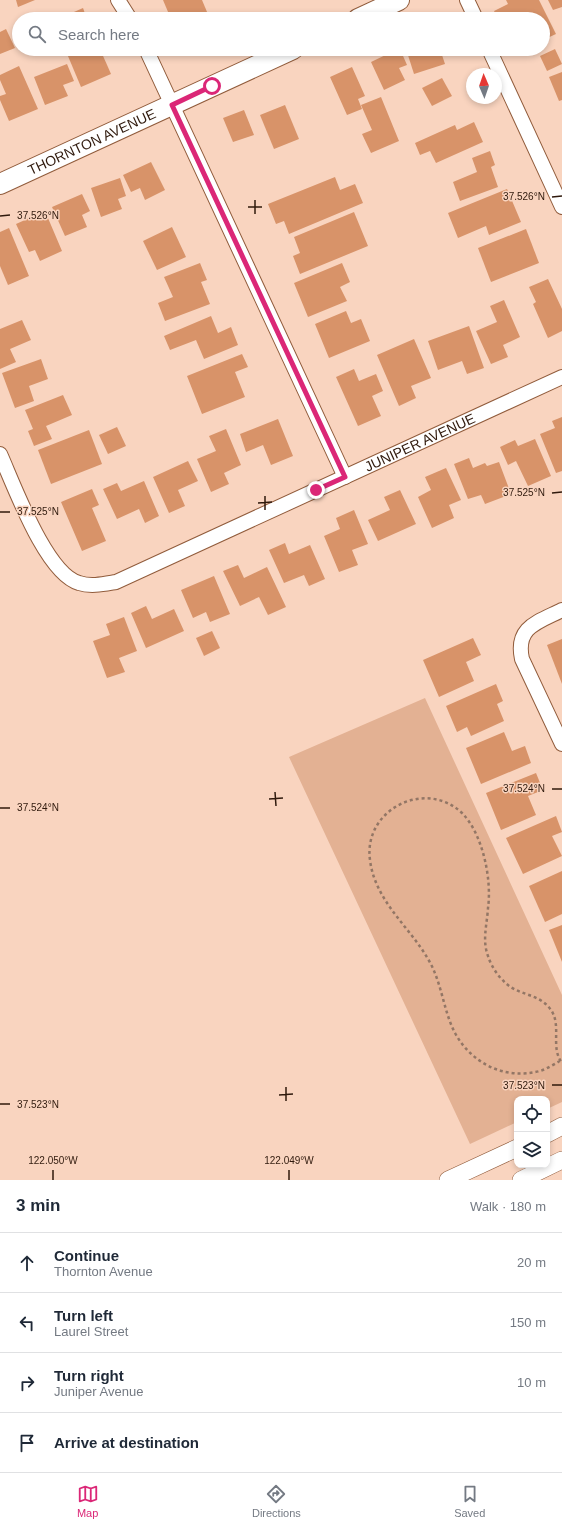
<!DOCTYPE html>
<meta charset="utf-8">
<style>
body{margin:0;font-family:Helvetica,sans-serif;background:#f2f2f3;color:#1f2937}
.controls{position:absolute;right:12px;bottom:12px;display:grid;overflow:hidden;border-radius:8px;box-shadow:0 2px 6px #0003}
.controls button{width:36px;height:36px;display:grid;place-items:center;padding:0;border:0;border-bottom:1px solid #e0e1e3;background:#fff;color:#1f2937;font:20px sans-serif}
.compass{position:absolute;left:466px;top:68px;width:36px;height:36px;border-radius:50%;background:#fff;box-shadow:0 2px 6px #0003;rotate:358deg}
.stop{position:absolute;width:12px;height:12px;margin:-9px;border:3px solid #db2777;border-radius:50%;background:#fff}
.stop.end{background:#db2777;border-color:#fff;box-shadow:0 1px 4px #0008}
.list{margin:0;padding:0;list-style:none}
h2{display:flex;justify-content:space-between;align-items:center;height:52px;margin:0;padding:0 16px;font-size:17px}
h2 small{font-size:13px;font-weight:400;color:#747a83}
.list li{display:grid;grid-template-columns:26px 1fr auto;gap:12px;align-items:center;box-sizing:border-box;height:60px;padding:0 16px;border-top:1px solid #e0e1e3}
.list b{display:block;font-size:15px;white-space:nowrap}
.list p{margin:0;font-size:13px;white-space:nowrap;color:#747a83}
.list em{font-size:13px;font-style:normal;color:#747a83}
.icon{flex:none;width:22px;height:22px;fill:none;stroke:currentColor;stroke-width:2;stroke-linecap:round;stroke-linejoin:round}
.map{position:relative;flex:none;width:562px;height:1180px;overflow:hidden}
.search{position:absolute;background:#fff;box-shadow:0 2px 6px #0003;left:12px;right:12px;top:12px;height:44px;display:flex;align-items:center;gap:10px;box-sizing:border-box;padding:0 14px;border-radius:22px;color:#747a83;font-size:15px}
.sheet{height:292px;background:#fff}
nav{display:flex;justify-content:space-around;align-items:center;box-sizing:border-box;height:56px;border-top:1px solid #e0e1e3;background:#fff;font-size:11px;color:#747a83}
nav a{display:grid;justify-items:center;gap:2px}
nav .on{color:#db2777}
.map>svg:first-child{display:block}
.green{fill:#e3b193}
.building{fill:#d89369}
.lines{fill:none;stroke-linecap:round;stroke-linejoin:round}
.minor-casing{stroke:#915c3c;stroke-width:16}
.tertiary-casing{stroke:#915c3c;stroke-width:18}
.secondary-casing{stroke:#915c3c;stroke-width:22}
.path{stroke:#937665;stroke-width:2.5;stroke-dasharray:3 3;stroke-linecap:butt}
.minor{stroke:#fff;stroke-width:14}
.tertiary{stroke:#fff;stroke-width:17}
.secondary{stroke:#fff;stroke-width:20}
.route{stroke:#db2777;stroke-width:5}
.ticks{fill:none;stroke:#301a0d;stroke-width:1.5}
.labels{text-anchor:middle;stroke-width:3;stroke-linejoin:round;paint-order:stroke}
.street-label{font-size:14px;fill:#301a0d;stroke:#f9d4bf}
.ticks-label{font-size:10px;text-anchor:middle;fill:#301a0d;stroke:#f9d4bf;stroke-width:3;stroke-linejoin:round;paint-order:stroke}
</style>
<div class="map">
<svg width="562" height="1180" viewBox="0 0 562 1180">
<rect width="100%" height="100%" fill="#f9d4bf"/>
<polygon class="green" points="425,698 562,995 562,1102 547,1109 547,1099 517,1099 517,1122 470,1144 289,757"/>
<g class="building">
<polygon points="16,0 35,0 18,7"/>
<polygon points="163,0 202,0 210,19 171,19"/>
<polygon points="506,0 539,0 556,34 543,40 543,19 498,19 494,11 508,4"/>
<polygon points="548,0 562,0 562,7 553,10"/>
<polygon points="83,8 87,19 58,19"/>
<polygon points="6,29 15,48 0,54 0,32"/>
<polygon points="65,49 100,49 111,74 81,87"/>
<polygon points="398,49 400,49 407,65 399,68 405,80 384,90 371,62"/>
<polygon points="406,49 440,49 445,64 414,74"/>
<polygon points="555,49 562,64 547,71 540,56"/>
<polygon points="67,64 74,81 63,85 68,96 45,105 34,77"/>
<polygon points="19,66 38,109 9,121 0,100 0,96 6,94 0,80 0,75"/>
<polygon points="352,67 365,96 358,99 362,109 347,115 330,77"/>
<polygon points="562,72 562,100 559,101 549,77"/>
<polygon points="442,78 452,96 432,106 422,88"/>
<polygon points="381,97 399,141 371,153 362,134 372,130 361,105"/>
<polygon points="285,105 299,139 274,149 260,115"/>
<polygon points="244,110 254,135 233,142 223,118"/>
<polygon points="474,122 483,142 436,163 430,151 420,155 415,143 455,125 457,130"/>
<polygon points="490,151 495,165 491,167 498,187 460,201 453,182 477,172 472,158"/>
<polygon points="151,162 165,190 145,200 140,188 131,192 123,175"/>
<polygon points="335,177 340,190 355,184 363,203 289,234 284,221 276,224 268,204"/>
<polygon points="120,178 126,196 118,199 122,209 101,217 91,188"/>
<polygon points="507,189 521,222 489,235 486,226 458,238 448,213"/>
<polygon points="82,194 90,211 82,215 87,227 65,236 52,207"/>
<polygon points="45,211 62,251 40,261 35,250 29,252 16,224"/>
<polygon points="354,212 368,246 300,274 293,256 300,253 294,237"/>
<polygon points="172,227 186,257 157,270 143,241"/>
<polygon points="9,228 29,276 8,285 0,266 0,232"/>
<polygon points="526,229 539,263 491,282 478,248"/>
<polygon points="200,263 207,280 201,282 210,304 165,321 158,303 173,297 164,277"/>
<polygon points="342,263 350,282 340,287 347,301 308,317 294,283"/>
<polygon points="548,279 562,309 562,331 548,338 533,304 536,302 529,287"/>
<polygon points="504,300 520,337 503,345 508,357 491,364 476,331 497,322 490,306"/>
<polygon points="346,311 351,323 361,319 370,341 329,358 315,324"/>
<polygon points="211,316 218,333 231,327 238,345 204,359 196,340 170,350 164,336"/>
<polygon points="22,320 31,340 10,349 16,362 0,369 0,329"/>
<polygon points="469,326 484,368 467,374 462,361 438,370 428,341"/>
<polygon points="414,339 431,378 411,386 416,398 399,406 377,355"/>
<polygon points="242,354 248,367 235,372 245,397 202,414 187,376"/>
<polygon points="41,359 48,379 29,386 34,401 15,408 2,373"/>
<polygon points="354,369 359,381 376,374 383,391 372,396 381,416 358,426 336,377"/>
<polygon points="63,395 72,415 46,426 52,439 34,446 28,431 33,429 25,410"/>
<polygon points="562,417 562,471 556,473 540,434 555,428 552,421"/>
<polygon points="278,419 293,456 271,465 263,445 246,452 240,434"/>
<polygon points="117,427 126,446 108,454 99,435"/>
<polygon points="226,429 241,465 224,473 229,484 211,492 197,459 216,451 209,436"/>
<polygon points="89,430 102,464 51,484 38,450"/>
<polygon points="535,439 551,476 528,486 516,461 508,465 500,447 515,440 518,446"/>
<polygon points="469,458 473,468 485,463 487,466 499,462 511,494 485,504 481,495 468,499 454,464"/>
<polygon points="188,461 198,481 178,490 185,506 169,513 153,477"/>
<polygon points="446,468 461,500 449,505 454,518 432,528 418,497 431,490 425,477"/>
<polygon points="144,481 159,516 145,523 139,509 117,519 103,489 117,483 121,491"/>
<polygon points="92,489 99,505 92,508 106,541 82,551 61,502"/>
<polygon points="400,490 416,524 378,541 368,520 390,510 384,497"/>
<polygon points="354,510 368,544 352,550 358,565 339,572 324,536 340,529 336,518"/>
<polygon points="285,543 289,554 310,545 325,579 309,586 304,575 284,583 269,550"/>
<polygon points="238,565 244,578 267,567 286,607 268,615 259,597 240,606 223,571"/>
<polygon points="214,576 230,614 210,622 206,612 193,618 181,590"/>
<polygon points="146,606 152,619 174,609 184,631 146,648 131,613"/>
<polygon points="124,617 137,651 119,658 125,672 107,678 93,641 110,635 106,624"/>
<polygon points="212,631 220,648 204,656 196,638"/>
<polygon points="473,638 481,655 466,662 474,681 439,697 423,660"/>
<polygon points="562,639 562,684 547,645"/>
<polygon points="496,684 503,701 497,704 504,721 471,736 467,727 457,732 446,706"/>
<polygon points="504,732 512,751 525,746 531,763 481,784 466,748"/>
<polygon points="536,773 543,790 528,796 536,815 501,830 486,793"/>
<polygon points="556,816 562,832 552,836 562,856 523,874 506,838"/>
<polygon points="562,871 562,914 545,922 529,886"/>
<polygon points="562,925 562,962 549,930"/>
</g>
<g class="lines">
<g class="minor-casing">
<g id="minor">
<polyline points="118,0 130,19"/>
<polyline points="467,0 476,19"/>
<polyline points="146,49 345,477"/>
<polyline points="489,49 562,207"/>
<path id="s1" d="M0,454c14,31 46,120 79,129 12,4 25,1 37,-1l446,-205"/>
<path d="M562,610c-24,12 -47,17 -40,49l40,85"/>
</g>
</g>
<g class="tertiary-casing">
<g id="tertiary">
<polyline points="547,1134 562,1126"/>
<polyline points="448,1180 517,1148"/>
<polyline points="521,1180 562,1160"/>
</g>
</g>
<g class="secondary-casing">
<g id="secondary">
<polyline points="358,19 399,0"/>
<path id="s2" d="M0,184l293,-135"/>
</g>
</g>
<path class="path" d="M560,1061c-6,3 -13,8 -20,10 -35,9 -68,-7 -85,-38 -12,-23 -13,-51 -27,-74 -19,-33 -53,-58 -58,-99 -7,-50 55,-82 92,-47 21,21 30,67 26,95 -1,17 -6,32 0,48 4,13 15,28 28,34 13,6 26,7 35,20 11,16 -1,37 11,53"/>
<use href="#minor" class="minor"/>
<use href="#tertiary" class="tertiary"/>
<use href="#secondary" class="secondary"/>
</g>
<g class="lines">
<polyline class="route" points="212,86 172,105 345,477 316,490"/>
</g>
<path class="ticks" d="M552,197l10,-1M255,200v14M248,207h14M0,216l10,-1M552,493l10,-1M265,496v14M258,503l14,-1M0,512h10M552,789h10M275,792l1,14M269,799l14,-1M0,808h10M552,1085h10M286,1087v14M279,1095l14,-1M0,1104h10M53,1170v10M289,1170v10"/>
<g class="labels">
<g class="street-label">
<text dy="5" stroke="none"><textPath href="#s2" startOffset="101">THORNTON AVENUE</textPath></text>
<text dy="5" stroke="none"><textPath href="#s1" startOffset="526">JUNIPER AVENUE</textPath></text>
</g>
</g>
<g class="ticks-label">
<text x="524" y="200">37.526°N</text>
<text x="38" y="219">37.526°N</text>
<text x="524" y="496">37.525°N</text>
<text x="38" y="515">37.525°N</text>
<text x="524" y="792">37.524°N</text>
<text x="38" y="811">37.524°N</text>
<text x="524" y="1089">37.523°N</text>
<text x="38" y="1108">37.523°N</text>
<text x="53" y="1164">122.050°W</text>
<text x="289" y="1164">122.049°W</text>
</g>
</svg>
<div class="controls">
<button><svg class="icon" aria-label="locate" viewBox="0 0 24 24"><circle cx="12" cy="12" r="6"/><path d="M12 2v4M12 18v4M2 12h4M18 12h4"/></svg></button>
<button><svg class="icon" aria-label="layers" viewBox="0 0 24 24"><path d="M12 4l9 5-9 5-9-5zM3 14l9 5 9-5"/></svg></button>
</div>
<svg class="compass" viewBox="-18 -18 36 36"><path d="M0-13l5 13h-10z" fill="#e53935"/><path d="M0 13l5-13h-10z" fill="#747a83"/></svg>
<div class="stop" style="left:212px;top:86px"></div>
<div class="stop end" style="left:316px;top:490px"></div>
<div class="search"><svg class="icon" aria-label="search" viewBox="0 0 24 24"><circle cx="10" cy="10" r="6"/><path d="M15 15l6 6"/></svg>Search here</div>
</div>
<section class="sheet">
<h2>3 min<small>Walk · 180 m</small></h2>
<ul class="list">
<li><svg class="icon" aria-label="ahead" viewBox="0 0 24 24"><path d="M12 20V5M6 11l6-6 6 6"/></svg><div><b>Continue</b><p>Thornton Avenue</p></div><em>20 m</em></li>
<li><svg class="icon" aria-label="left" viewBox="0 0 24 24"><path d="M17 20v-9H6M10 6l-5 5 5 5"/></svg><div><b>Turn left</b><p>Laurel Street</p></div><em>150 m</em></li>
<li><svg class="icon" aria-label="right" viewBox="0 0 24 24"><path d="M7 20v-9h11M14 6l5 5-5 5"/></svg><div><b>Turn right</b><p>Juniper Avenue</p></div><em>10 m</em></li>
<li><svg class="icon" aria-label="arrive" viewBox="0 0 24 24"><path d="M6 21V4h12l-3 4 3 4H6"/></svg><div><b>Arrive at destination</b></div></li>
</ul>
</section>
<nav>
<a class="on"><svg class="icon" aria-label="map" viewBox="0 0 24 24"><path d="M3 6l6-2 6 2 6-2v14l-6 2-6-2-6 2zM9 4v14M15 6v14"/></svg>Map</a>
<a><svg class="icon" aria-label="directions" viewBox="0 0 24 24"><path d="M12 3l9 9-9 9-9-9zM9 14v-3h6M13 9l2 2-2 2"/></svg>Directions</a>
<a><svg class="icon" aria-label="saved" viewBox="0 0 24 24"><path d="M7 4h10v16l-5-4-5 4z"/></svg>Saved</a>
</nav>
